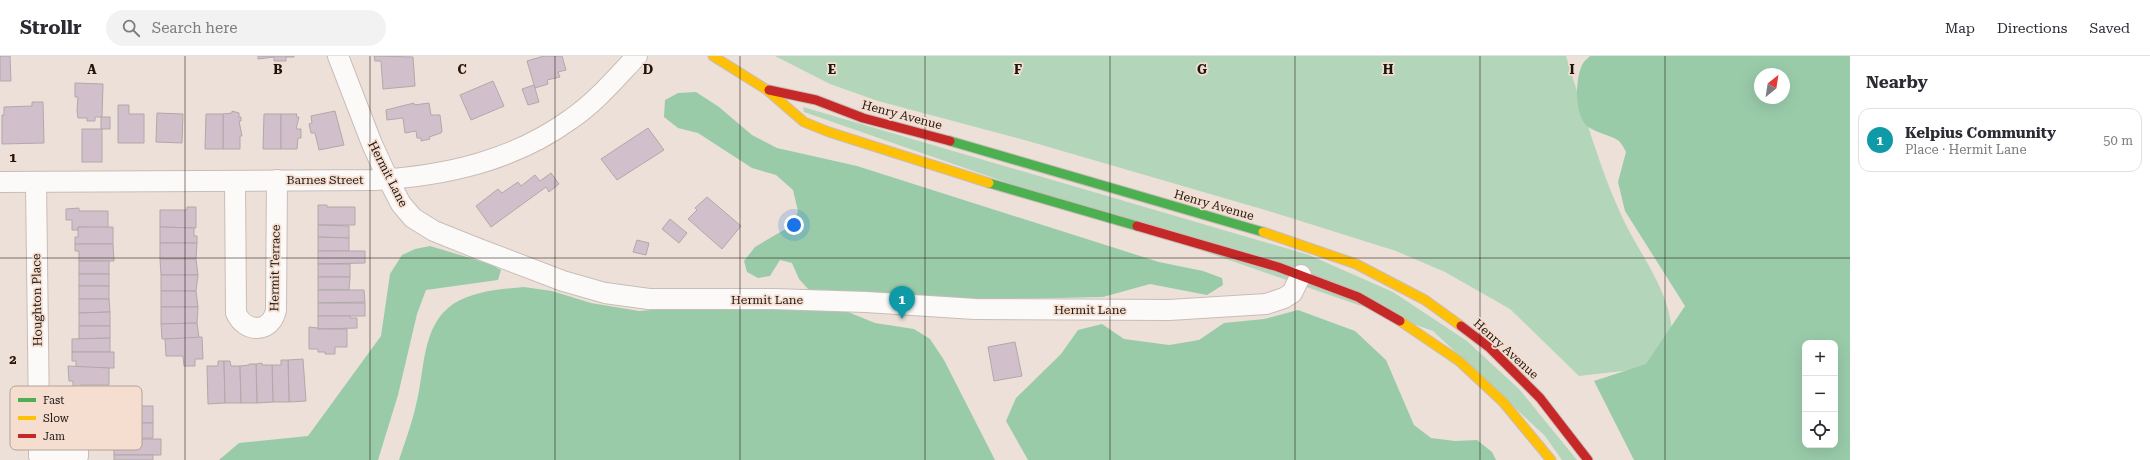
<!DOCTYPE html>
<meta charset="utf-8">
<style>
body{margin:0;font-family:"Roboto Serif",serif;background:#f2f2f3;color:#2b2b33}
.controls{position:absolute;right:12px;bottom:12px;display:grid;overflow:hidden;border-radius:8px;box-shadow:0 4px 16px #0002}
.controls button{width:36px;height:36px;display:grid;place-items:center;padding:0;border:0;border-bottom:1px solid #e1e1e2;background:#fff;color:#2b2b33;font:20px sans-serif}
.compass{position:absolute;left:1754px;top:12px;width:36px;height:36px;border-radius:50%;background:#fff;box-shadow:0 4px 16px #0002;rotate:30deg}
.you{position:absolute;left:794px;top:169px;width:14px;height:14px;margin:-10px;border:3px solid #fff;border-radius:50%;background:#1a73e8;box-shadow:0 0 0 6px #1a73e833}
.badge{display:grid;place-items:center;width:26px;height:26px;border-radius:50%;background:#ea580c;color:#fff;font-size:13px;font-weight:700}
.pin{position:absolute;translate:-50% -33px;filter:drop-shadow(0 1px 2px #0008)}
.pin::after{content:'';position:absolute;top:21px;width:14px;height:12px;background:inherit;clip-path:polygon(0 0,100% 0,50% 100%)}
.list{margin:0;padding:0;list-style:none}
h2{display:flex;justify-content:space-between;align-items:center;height:52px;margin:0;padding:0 16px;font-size:17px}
h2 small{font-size:13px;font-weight:400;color:#7c7c81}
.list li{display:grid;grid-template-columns:26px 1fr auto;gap:12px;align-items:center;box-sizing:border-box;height:64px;margin:0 8px 8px;padding:0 8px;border:1px solid #e1e1e2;border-radius:12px}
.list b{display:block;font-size:15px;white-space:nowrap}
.list p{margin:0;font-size:13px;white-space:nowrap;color:#7c7c81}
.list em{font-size:13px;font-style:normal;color:#7c7c81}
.icon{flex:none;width:22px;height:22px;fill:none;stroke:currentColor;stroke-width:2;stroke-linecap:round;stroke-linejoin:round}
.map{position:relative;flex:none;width:1850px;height:404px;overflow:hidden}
header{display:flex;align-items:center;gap:24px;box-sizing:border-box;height:56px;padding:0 20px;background:#fff;border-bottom:1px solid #e1e1e2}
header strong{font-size:19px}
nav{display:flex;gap:22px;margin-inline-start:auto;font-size:14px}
.search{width:280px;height:36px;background:#f2f2f3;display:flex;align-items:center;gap:10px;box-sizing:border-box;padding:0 14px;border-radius:22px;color:#7c7c81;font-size:15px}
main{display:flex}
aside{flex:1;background:#fff}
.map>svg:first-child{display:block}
.green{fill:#b3d6ba}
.forest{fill:#99cba9;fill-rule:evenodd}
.building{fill:#d1c0cb;stroke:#b1a8a8}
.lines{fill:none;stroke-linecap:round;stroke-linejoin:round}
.street-casing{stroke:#c8bdb7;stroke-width:22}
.fast-casing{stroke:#c8bdb7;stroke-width:11}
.slow-casing{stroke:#c8bdb7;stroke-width:11}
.jam-casing{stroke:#c8bdb7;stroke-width:11}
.street{stroke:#fcfaf9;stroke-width:20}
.fast{stroke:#4caf50;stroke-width:9}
.slow{stroke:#ffc107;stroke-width:9}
.jam{stroke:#c62828;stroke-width:9}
.grid{fill:none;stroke:#1d1510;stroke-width:1;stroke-opacity:0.55}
.labels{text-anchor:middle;stroke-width:3.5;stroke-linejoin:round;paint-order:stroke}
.street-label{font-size:12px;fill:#1d1510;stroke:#f5ded0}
.key{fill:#f5ded0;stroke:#b4a296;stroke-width:1}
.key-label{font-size:11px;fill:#1d1510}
.grid-label{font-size:13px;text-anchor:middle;font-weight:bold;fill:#1d1510;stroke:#f5ded0;stroke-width:3.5;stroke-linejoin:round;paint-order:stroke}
</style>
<header>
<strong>Strollr</strong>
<div class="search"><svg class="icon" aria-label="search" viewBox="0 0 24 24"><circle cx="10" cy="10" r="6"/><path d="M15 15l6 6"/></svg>Search here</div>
<nav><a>Map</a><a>Directions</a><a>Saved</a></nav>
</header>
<main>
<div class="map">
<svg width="1850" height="404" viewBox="0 0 1850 404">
<rect width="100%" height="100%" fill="#ede0d8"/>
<g class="green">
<path d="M775,0h791c14,44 27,89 44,133 5,12 10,24 16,36 21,41 55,82 44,131l-38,14 -53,6 -69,-67 -65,-37 -49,-21 -124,-39 -244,-71 -150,-40 -48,-17z"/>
<polygon points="803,51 1309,199 1393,236 1467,285 1519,333 1577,404 1562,404 1545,380 1433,275 804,56"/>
</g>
<g class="forest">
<path d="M1590,0h260v404h-216l-40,-79 52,-17 39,-58 -60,-95 -7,-29 8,-30c-2,-4 -4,-8 -7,-11 -6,-5 -22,-8 -31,-14 -14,-11 -13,-47 -6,-62 1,-3 5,-6 8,-9zM1760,18h24v24h-24zM1805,287h30v102h-30z"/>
<polygon points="696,36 719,51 752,79 777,92 857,110 1159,206 1203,215 1222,222 1223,229 1207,239 1150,228 1103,241 952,244 809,234 799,223 792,207 780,204 770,220 758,222 747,216 744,205 755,191 794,168 798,155 793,134 776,119 752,112 698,77 678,72 664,61 665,44 678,37"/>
<polygon points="430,190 490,208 501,214 498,224 426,234 417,258 398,339 378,404 219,404 239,387 308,380 381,280 390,218 402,199 415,193"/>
<path d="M524,231l28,4 39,12 48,8 39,-3h67l103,4 27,11 39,6 16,10 14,21 51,100h-596c6,-18 13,-37 17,-55 9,-34 5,-79 37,-101 20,-13 48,-15 71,-17z"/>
<polygon points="1298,254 1355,275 1386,304 1414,369 1431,382 1455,385 1477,384 1492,396 1496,404 1028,404 1006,365 1016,342 1061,298 1078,274 1102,268 1124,283 1169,289 1199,284 1224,267 1264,263"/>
</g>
<g class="building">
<polygon points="0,0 10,0 11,25 0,25"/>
<polygon points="258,0 294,0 294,1 286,1 286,5 274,5 274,1 258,3"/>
<polygon points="374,0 413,1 415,30 383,33 381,5 375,5"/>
<polygon points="544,0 562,0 566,14 558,16 560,21 547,24 548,28 535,32 527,5"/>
<polygon points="493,25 504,50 471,64 460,39"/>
<polygon points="75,27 103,28 102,61 95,61 95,65 87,65 87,62 78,62 77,54 78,41 75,41"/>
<polygon points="534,29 539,46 528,49 522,33"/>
<polygon points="32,46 43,46 44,87 2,88 2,59 4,59 4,51 32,50"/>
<polygon points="414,47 414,49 429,47 431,59 440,59 442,75 441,77 429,81 430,83 421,85 421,82 417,82 416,75 405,77 403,62 387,64 386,54"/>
<polygon points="118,49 129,49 129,58 144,58 144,87 118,87"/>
<polygon points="232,55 239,57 239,61 241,61 241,65 239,65 242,80 240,80 240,93 223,93 223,58 232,57"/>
<polygon points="335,55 344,89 319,94 315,77 311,77 309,68 312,67 311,60"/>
<polygon points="157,57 183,58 182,87 156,86"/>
<polygon points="206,58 223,58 223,93 205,93"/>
<polygon points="264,58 281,58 281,93 263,93"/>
<polygon points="281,58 297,58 296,61 299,61 296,73 301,73 301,82 298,82 297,93 281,93"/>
<rect x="101" y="61" width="9" height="12"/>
<polygon points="648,72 664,94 617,124 601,103"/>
<rect x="82" y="73" width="20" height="33"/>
<polygon points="551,117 559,128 549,136 546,131 491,171 476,150 498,133 502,137 518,126 521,130 535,119 540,125"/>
<polygon points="707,141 741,170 722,193 688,163 697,154 695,152"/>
<polygon points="318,149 327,149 327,151 355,151 355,169 318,169"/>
<polygon points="187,151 196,151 196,172 160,171 160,154 187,154"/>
<polygon points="79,152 79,155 108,155 108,172 78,171 78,174 72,174 72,164 66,164 66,153"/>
<polygon points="670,163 687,177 679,187 662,173"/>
<polygon points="318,169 349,170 349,182 318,181"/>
<polygon points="78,171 113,171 113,188 75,188 75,181 78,181"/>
<polygon points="160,171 194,172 194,180 197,180 197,187 160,187"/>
<polygon points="318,181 349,182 349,195 318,195"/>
<polygon points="637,184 649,187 646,199 633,196"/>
<polygon points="160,187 197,187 196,203 160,203"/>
<polygon points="75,188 113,188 114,205 79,205 79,195 75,195"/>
<polygon points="318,195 365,195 365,207 318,208"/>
<polygon points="160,203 196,203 198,219 161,219"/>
<rect x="79" y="205" width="30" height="13"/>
<rect x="318" y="208" width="32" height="13"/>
<rect x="79" y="218" width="30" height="12"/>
<polygon points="161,219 198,219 196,235 161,235"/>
<polygon points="318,221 350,221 349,234 318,234"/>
<rect x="79" y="230" width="30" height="13"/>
<polygon points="318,234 364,234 365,246 318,247"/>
<polygon points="161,235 196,235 198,251 161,251"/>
<polygon points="79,243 109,243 110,256 79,257"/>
<rect x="318" y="247" width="47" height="13"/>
<polygon points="161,251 198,251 197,267 161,268"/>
<polygon points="110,256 110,270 79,270 79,257"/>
<polygon points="318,260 350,260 350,262 357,262 357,272 318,273"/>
<polygon points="197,267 199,282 197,283 162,283 161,268"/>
<polygon points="79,270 110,270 110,282 79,283"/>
<polygon points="309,271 318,272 318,273 347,273 347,291 335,291 335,298 325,298 325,296 318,296 318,293 309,293"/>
<polygon points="202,281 203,303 195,303 195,310 184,310 183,300 166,300 165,283"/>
<polygon points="110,282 110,296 72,296 72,283"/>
<polygon points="1015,286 1022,320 994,325 988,291"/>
<polygon points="72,296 114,296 114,312 79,312 76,310 76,305 72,305"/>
<polygon points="303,303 306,345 289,346 288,304"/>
<polygon points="281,304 288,304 289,346 273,346 272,309 281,309"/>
<polygon points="218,305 224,305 225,347 208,348 207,310 218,310"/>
<polygon points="224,305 230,305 231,310 240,310 241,347 225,347"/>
<polygon points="262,307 262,309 272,309 273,346 257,347 256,308"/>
<polygon points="249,308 256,308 257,347 241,347 240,310 249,309"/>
<polygon points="68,310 109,312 109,329 81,329 81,332 73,332 73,325 69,325"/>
<polygon points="118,350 153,350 153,367 114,367 114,360 118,360"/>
<polygon points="110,367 153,367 153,382 111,383"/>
<polygon points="117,383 161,383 161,399 114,399 114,392 117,392"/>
<rect x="114" y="399" width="39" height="5"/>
</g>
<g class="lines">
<g class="street-casing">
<g id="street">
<polyline points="338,0 372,88 388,123 401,148 413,162 434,175 479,193 563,225 605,237 649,243 774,243 866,246 975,253 1169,254 1266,248 1284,242 1292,237 1301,219"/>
<path d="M235,125l1,132c9,20 35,21 40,-3l1,-130"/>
<path d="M0,126l375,-2c70,-4 138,-19 196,-61 25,-17 45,-41 66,-63"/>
<polyline points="36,126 39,362"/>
<rect x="39" y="362" width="39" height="38"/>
</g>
</g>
<g class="fast-casing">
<g id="fast">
<polyline points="950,85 1263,176"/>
<polyline points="989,127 1137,170"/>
</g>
</g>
<g class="slow-casing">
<g id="slow">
<polyline points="713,0 767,34 804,66 829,76 989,127"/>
<polyline points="1263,176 1356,208 1425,244 1461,270"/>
<polyline points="1400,265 1459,305 1503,346 1551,404"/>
</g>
</g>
<g class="jam-casing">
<g id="jam">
<polyline points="769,34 816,44 863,62 950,85"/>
<polyline points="1137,170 1278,211 1358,241 1400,265"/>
<polyline points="1461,270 1490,292 1540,342 1588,404"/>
</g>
</g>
<use href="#street" class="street"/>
<use href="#fast" class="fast"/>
<use href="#slow" class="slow"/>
<use href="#jam" class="jam"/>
</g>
<path class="grid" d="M185,0v404M370,0v404M555,0v404M740,0v404M925,0v404M1110,0v404M1295,0v404M1480,0v404M1665,0v404M0,202h1850"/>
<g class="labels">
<g class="street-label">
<text transform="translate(902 59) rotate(15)" y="4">Henry Avenue</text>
<text transform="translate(388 118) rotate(63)" y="4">Hermit Lane</text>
<text x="325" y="128">Barnes Street</text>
<text transform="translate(1214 149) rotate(16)" y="4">Henry Avenue</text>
<text transform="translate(275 212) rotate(-89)" y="4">Hermit Terrace</text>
<text transform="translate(37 244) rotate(-91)" y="4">Houghton Place</text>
<text x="767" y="248">Hermit Lane</text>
<text x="1090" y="258">Hermit Lane</text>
<text transform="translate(1506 293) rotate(42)" y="4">Henry Avenue</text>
</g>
</g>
<rect x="10" y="330" width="132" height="64" rx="6" class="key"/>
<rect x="18" y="342" width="18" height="4" fill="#4caf50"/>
<rect x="18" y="360" width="18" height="4" fill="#ffc107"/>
<rect x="18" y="378" width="18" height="4" fill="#c62828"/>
<g class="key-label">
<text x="43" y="348">Fast</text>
<text x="43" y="366">Slow</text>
<text x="43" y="384">Jam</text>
</g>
<g class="grid-label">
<text x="92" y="18">A</text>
<text x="278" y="18">B</text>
<text x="462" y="18">C</text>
<text x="648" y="18">D</text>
<text x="832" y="18">E</text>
<text x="1018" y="18">F</text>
<text x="1202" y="18">G</text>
<text x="1388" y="18">H</text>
<text x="1572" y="18">I</text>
<text x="13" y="106">1</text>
<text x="13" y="308">2</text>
</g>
</svg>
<div class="controls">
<button>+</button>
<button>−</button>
<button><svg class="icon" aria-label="locate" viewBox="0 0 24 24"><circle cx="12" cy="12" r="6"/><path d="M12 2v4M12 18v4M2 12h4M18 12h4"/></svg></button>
</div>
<svg class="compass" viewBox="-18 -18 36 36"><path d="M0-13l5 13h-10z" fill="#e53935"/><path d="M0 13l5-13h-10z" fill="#7c7c81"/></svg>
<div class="you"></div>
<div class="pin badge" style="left:902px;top:263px;background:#0f9aa8">1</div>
</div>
<aside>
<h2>Nearby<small></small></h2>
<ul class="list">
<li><span class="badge" style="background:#0f9aa8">1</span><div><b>Kelpius Community</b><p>Place · Hermit Lane</p></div><em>50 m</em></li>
</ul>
</aside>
</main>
